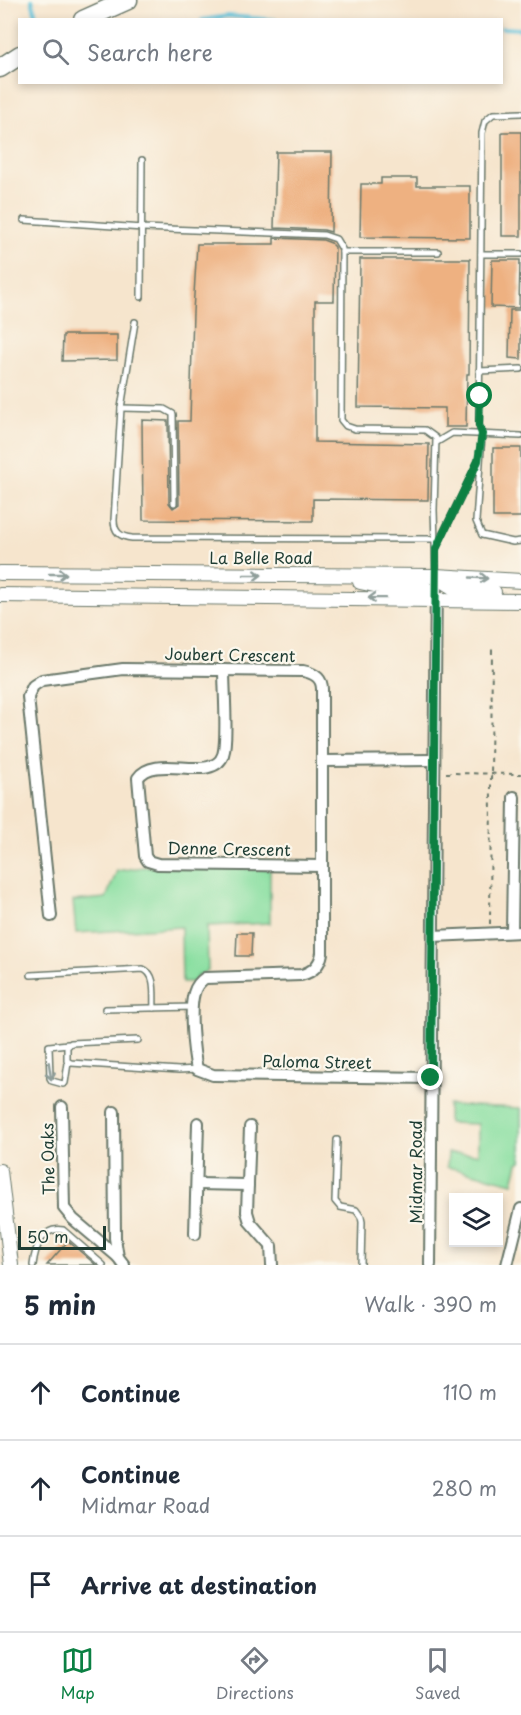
<!DOCTYPE html>
<meta charset="utf-8">
<style>
body{margin:0;font-family:"Playpen Sans",sans-serif;background:#f6f6f7;color:#1f2937}
.controls{position:absolute;right:18px;bottom:18px;display:grid;overflow:hidden;border-radius:0px;box-shadow:0 3px 9px #0003}
.controls button{width:54px;height:54px;display:grid;place-items:center;padding:0;border:0;border-bottom:2px solid #e0e1e3;background:#fff;color:#1f2937;font:30px sans-serif}
.scale{position:absolute;left:18px;bottom:15px;width:88px;box-sizing:border-box;padding-left:6px;border:3px solid #1f3d34;border-top:0;font-size:16px;line-height:21px;white-space:nowrap;color:#1f3d34;-webkit-text-stroke:4px #fbf7ec;paint-order:stroke}
.stop{position:absolute;width:18px;height:18px;margin:-14px;border:4px solid #0b8043;border-radius:50%;background:#fff}
.stop.end{background:#0b8043;border-color:#fff;box-shadow:0 2px 6px #0008}
.list{margin:0;padding:0;list-style:none}
h2{display:flex;justify-content:space-between;align-items:center;height:78px;margin:0;padding:0 24px;font-size:26px}
h2 small{font-size:20px;font-weight:400;color:#747a83}
.list li{display:grid;grid-template-columns:39px 1fr auto;gap:18px;align-items:center;box-sizing:border-box;height:96px;padding:0 24px;border-top:2px solid #e0e1e3}
.list b{display:block;font-size:22px;white-space:nowrap}
.list p{margin:0;font-size:20px;white-space:nowrap;color:#747a83}
.list em{font-size:20px;font-style:normal;color:#747a83}
.icon{flex:none;width:33px;height:33px;fill:none;stroke:currentColor;stroke-width:2;stroke-linecap:round;stroke-linejoin:round}
.map{position:relative;flex:none;width:521px;height:1265px;overflow:hidden}
.search{position:absolute;background:#fff;box-shadow:0 3px 9px #0003;left:18px;right:18px;top:18px;height:66px;display:flex;align-items:center;gap:15px;box-sizing:border-box;padding:0 21px;border-radius:0px;color:#747a83;font-size:22px}
.sheet{height:366px;background:#fff}
nav{display:flex;justify-content:space-around;align-items:center;box-sizing:border-box;height:84px;border-top:2px solid #e0e1e3;background:#fff;font-size:16px;color:#747a83}
nav a{display:grid;justify-items:center;gap:3px}
nav .on{color:#0b8043}
.map>svg:first-child{display:block}
.green{fill:#8adfa1;stroke:#548e6a;stroke-width:1.5}
.lines{fill:none;stroke-linecap:round;stroke-linejoin:round}
.stream{stroke:#5cc1da;stroke-width:4}
.building{fill:#eeb181}
.lane-casing{stroke:#6a786a;stroke-width:8}
.street-casing{stroke:#6a786a;stroke-width:14}
.secondary-casing{stroke:#6a786a;stroke-width:16}
.highway-casing{stroke:#6a786a;stroke-width:21}
.path{stroke:#6a786a;stroke-width:2;stroke-dasharray:4.5 4.5;stroke-linecap:butt}
.lane{stroke:#fff;stroke-width:5}
.street{stroke:#fff;stroke-width:10}
.secondary{stroke:#fff;stroke-width:14}
.highway{stroke:#fff;stroke-width:18}
.oneway{stroke:#8f9e9a}
.route{stroke:#0b8043;stroke-width:8}
.labels{text-anchor:middle;stroke-width:4.5;stroke-linejoin:round;paint-order:stroke}
.street-label{font-size:16px;fill:#1f3d34;stroke:#fbf7ec}
</style>
<div class="map">
<svg width="521" height="1265" viewBox="0 0 521 1265">
<rect width="100%" height="100%" fill="#fbf7ec"/>
<filter id="ink" filterUnits="userSpaceOnUse"><feTurbulence type="fractalNoise" baseFrequency=".0167" numOctaves="2"/><feDisplacementMap in="SourceGraphic" scale="12" xChannelSelector="R" yChannelSelector="G"/><feConvolveMatrix kernelMatrix="1 2 1 2 8 2 1 2 1" color-interpolation-filters="sRGB"/></filter>
<filter id="wash" filterUnits="userSpaceOnUse"><feTurbulence type="fractalNoise" baseFrequency=".008" numOctaves="4" result="noise"/><feDisplacementMap in="SourceGraphic" scale="24" xChannelSelector="R" yChannelSelector="G"/><feGaussianBlur stdDeviation="1.35" result="paint"/><feColorMatrix in="noise" values="0 0 0 0 0 0 0 0 0 0 0 0 0 0 0 0 0 1.4 0 .05"/><feComposite in="paint" operator="in"/></filter>
<g filter="url(#wash)">
<rect width="100%" height="100%" fill="#f6e5cd"/>
<g class="green">
<polygon points="150,866 270,869 270,923 207,926 208,971 199,975 193,982 182,982 181,927 76,933 73,901 106,898 117,871"/>
<polygon points="448,1105 521,1108 521,1161 518,1163 513,1183 447,1167 448,1153 478,1154 478,1124 448,1123"/>
</g>
<g class="lines">
<g class="stream">
<polyline points="32,0 37,20"/>
<polyline points="202,20 228,16 276,20"/>
<polyline points="502,28 521,29"/>
</g>
</g>
<g id="blocks">
<g class="building">
<rect x="502" y="132" width="19" height="104"/>
<polygon points="276,152 332,152 331,232 324,230 274,228"/>
<polygon points="381,178 417,178 417,186 470,186 470,238 360,237 361,184 381,184"/>
<polygon points="274,238 323,240 331,243 335,247 334,301 315,301 315,442 429,444 428,500 313,499 313,521 143,520 142,420 168,421 169,503 173,508 179,504 178,421 190,421 193,312 197,244 274,244"/>
<polygon points="360,259 470,259 469,374 467,374 466,427 445,427 445,408 358,407"/>
<polygon points="492,260 520,260 519,308 491,307"/>
<polygon points="510,310 521,310 521,359 509,358"/>
<polygon points="63,335 117,335 117,360 62,361"/>
<rect x="493" y="448" width="28" height="69"/>
<polygon points="237,933 252,933 251,956 236,956"/>
<polygon points="68,1241 96,1265 47,1265"/>
</g>
</g>
</g>
<g filter="url(#ink)">
<use href="#blocks" fill-opacity="0" stroke="#6a786a" stroke-width="1.5"/>
<g class="lines">
<g class="lane-casing">
<g id="lane">
<polyline points="521,113 493,114 485,121 482,133 479,425 482,434 476,521 482,535 513,542 521,541"/>
<polyline points="24,220 143,228 324,235 336,239 342,249 341,420 346,426 355,429 425,430 436,438 434,510 436,575"/>
<polyline points="342,252 438,252"/>
<polyline points="481,254 521,254"/>
<polyline points="141,297 142,160"/>
<path d="M135,322l-14,86 -7,112c0,12 6,17 18,18l303,1"/>
<polyline points="479,371 521,369"/>
<polyline points="121,408 164,409 173,414 174,503"/>
<polyline points="437,442 452,433 521,436"/>
<polyline points="436,548 478,462"/>
<path d="M31,975l112,-6c14,5 10,26 11,39"/>
<polyline points="105,1009 193,1007"/>
<polyline points="138,1040 71,1043 67,1047 67,1061 71,1063 179,1070 197,1069"/>
<polyline points="68,1044 49,1046 50,1078 52,1081 63,1084 65,1083 68,1063"/>
<polyline points="337,1140 335,1201 340,1207 356,1210 361,1217 362,1222 361,1265"/>
<path d="M33,1265c2,-17 9,-39 30,-35l40,35"/>
</g>
</g>
<g class="street-casing">
<g id="street">
<path d="M224,670c0,20 4,69 -1,85 -10,29 -68,-3 -85,23l7,78 3,5 10,3 164,2"/>
<polyline points="322,761 434,760"/>
<path d="M51,916l-23,-219 5,-11 9,-6 81,-11 180,2c10,2 19,6 19,18v264c-2,12 -9,19 -21,22l-96,3c-6,4 -9,8 -11,15 -5,17 -1,58 3,76l16,6 218,3"/>
<polyline points="512,932 514,797"/>
<polyline points="433,936 521,932"/>
<polyline points="62,1107 64,1208 73,1219 118,1257"/>
<polyline points="114,1112 115,1238 118,1257 124,1265"/>
<polyline points="250,1127 247,1212 250,1222 271,1246 272,1265"/>
<polyline points="197,1184 248,1185"/>
<polyline points="195,1234 198,1123"/>
<polyline points="430,1265 436,576"/>
<polyline points="507,1265 521,1209"/>
</g>
</g>
<g class="secondary-casing">
<g id="secondary">
<polyline points="0,573 436,576 521,581"/>
<polyline points="438,578 454,588 494,592"/>
<polyline points="360,582 379,586 420,586 428,590 436,599"/>
<polyline points="0,595 521,601"/>
<polyline points="0,1171 11,1265"/>
</g>
</g>
<g class="highway-casing">
<g id="highway">
<polyline points="83,20 128,0"/>
<polyline points="0,68 20,55"/>
</g>
</g>
<g class="path">
<polyline points="446,773 521,774"/>
<polyline points="490,924 492,645"/>
</g>
<use href="#lane" class="lane"/>
<use href="#street" class="street"/>
<use href="#secondary" class="secondary"/>
<use href="#highway" class="highway"/>
</g>
<defs><path id="oneway-shaft" d="M-6 0H5M1.5-3L5.5 0L1.5 3" fill="none" stroke-width="1.6" stroke-linecap="round" stroke-linejoin="round" transform="scale(1.5)"/></defs>
<g class="oneway">
<use href="#oneway-shaft" transform="translate(58 574)"/>
<use href="#oneway-shaft" transform="translate(253 575)"/>
<use href="#oneway-shaft" transform="translate(479 578) rotate(3)"/>
<use href="#oneway-shaft" transform="translate(377 598) rotate(-179)"/>
<use href="#oneway-shaft" transform="translate(50 1071) rotate(82)"/>
</g>
</g>
<g class="lines" filter="url(#ink)">
<polyline class="route" points="431,1078 436,549 478,461 482,434 479,425 480,396"/>
</g>
<g class="labels">
<g class="street-label">
<text x="261" y="564">La Belle Road</text>
<text transform="translate(230 655) rotate(1)" y="6">Joubert Crescent</text>
<text transform="translate(229 849) rotate(1)" y="6">Denne Crescent</text>
<text transform="translate(317 1062) rotate(1)" y="6">Paloma Street</text>
<text transform="translate(48 1159) rotate(-91)" y="6">The Oaks</text>
<text transform="translate(416 1172) rotate(-90)" y="6">Midmar Road</text>
</g>
</g>
</svg>
<div class="controls">
<button><svg class="icon" aria-label="layers" viewBox="0 0 24 24"><path d="M12 4l9 5-9 5-9-5zM3 14l9 5 9-5"/></svg></button>
</div>
<div class="scale">50 m</div>
<div class="stop" style="left:480px;top:396px"></div>
<div class="stop end" style="left:431px;top:1078px"></div>
<div class="search"><svg class="icon" aria-label="search" viewBox="0 0 24 24"><circle cx="10" cy="10" r="6"/><path d="M15 15l6 6"/></svg>Search here</div>
</div>
<section class="sheet">
<h2>5 min<small>Walk · 390 m</small></h2>
<ul class="list">
<li><svg class="icon" aria-label="ahead" viewBox="0 0 24 24"><path d="M12 20V5M6 11l6-6 6 6"/></svg><div><b>Continue</b></div><em>110 m</em></li>
<li><svg class="icon" aria-label="ahead" viewBox="0 0 24 24"><path d="M12 20V5M6 11l6-6 6 6"/></svg><div><b>Continue</b><p>Midmar Road</p></div><em>280 m</em></li>
<li><svg class="icon" aria-label="arrive" viewBox="0 0 24 24"><path d="M6 21V4h12l-3 4 3 4H6"/></svg><div><b>Arrive at destination</b></div></li>
</ul>
</section>
<nav>
<a class="on"><svg class="icon" aria-label="map" viewBox="0 0 24 24"><path d="M3 6l6-2 6 2 6-2v14l-6 2-6-2-6 2zM9 4v14M15 6v14"/></svg>Map</a>
<a><svg class="icon" aria-label="directions" viewBox="0 0 24 24"><path d="M12 3l9 9-9 9-9-9zM9 14v-3h6M13 9l2 2-2 2"/></svg>Directions</a>
<a><svg class="icon" aria-label="saved" viewBox="0 0 24 24"><path d="M7 4h10v16l-5-4-5 4z"/></svg>Saved</a>
</nav>
